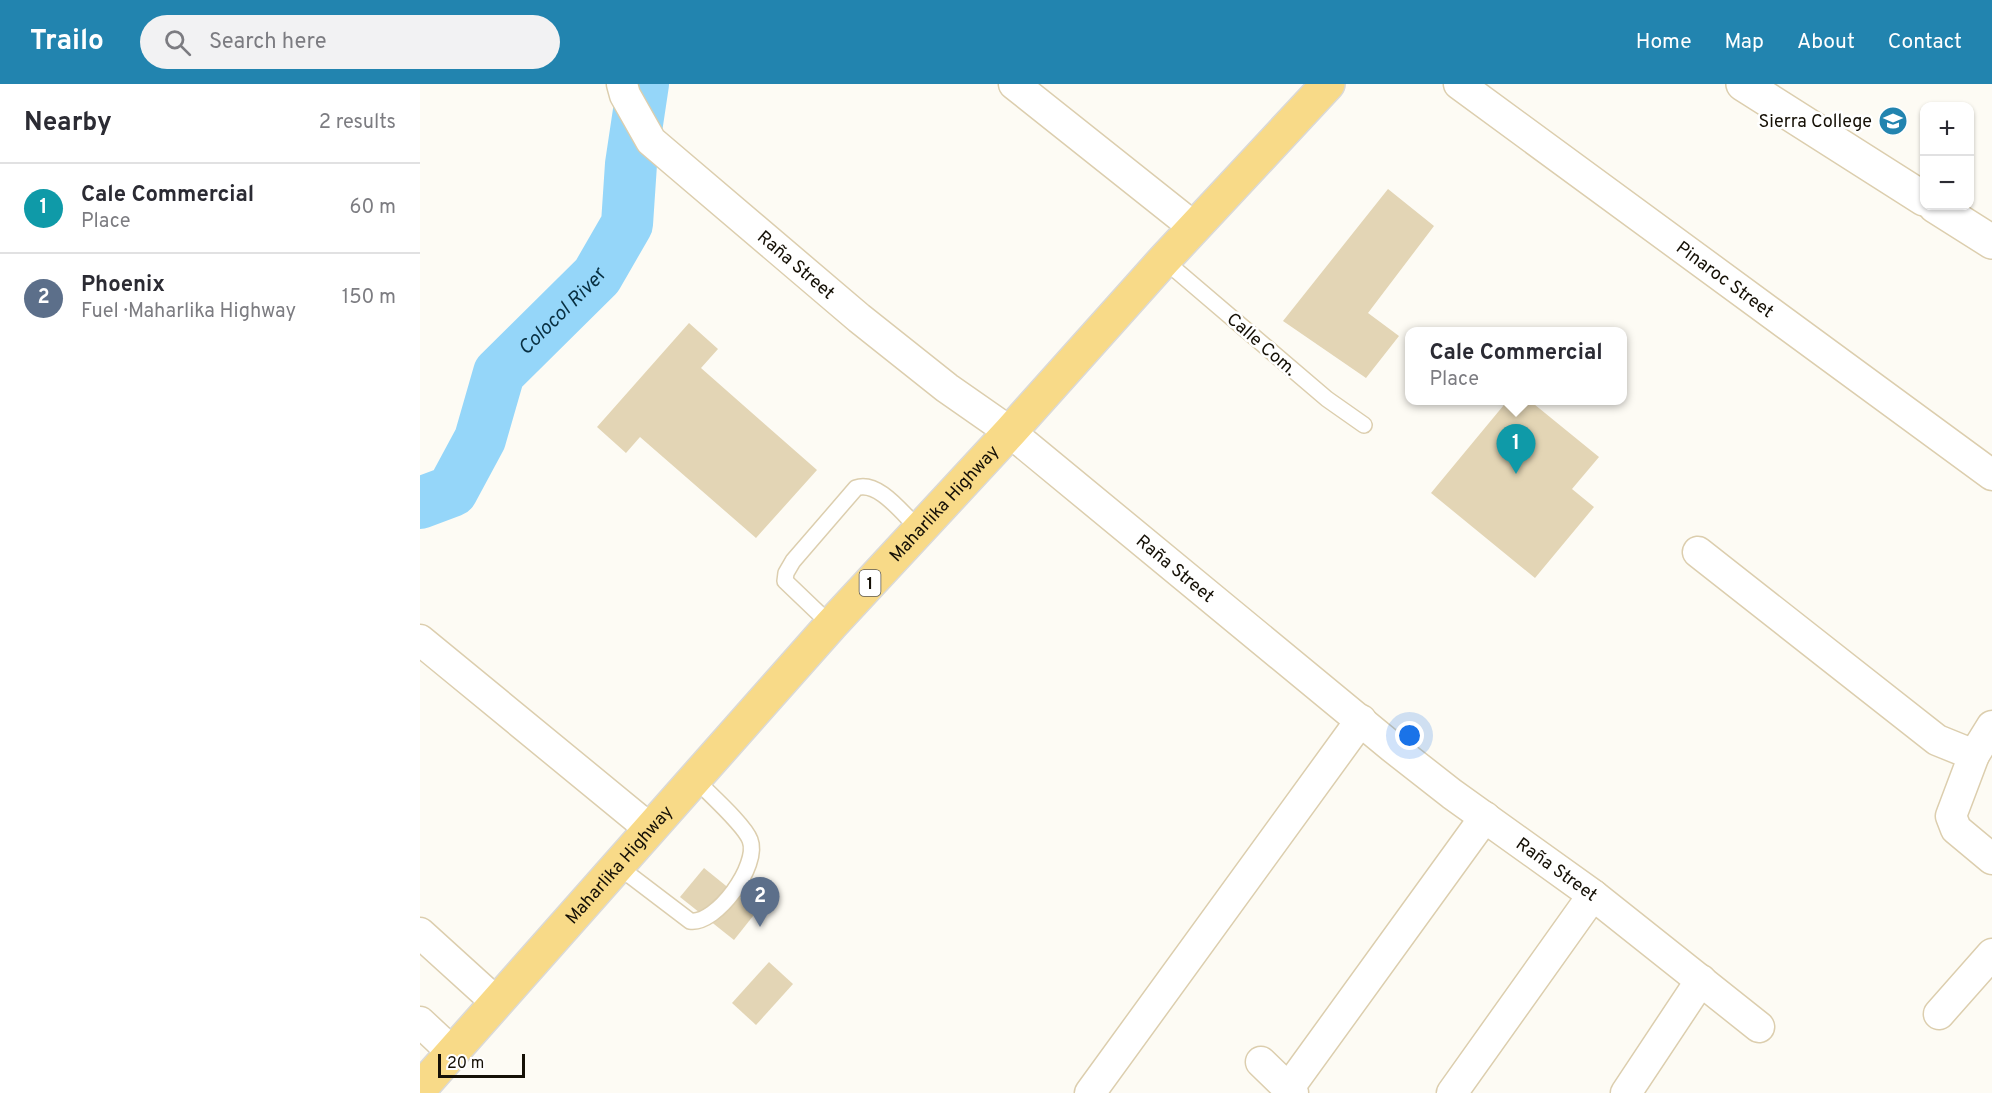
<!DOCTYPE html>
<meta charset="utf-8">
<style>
body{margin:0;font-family:Overpass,sans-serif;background:#f2f2f3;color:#2b2b33}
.controls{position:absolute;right:18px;top:18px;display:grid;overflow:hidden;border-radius:12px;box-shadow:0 2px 4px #0004}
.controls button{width:54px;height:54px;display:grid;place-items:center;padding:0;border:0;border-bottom:2px solid #e1e1e2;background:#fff;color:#2b2b33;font:30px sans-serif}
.scale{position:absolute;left:18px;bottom:15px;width:87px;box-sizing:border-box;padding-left:6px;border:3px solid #151006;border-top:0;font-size:16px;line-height:21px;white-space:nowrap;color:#151006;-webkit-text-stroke:4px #fff;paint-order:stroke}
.you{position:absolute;left:990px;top:652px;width:21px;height:21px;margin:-15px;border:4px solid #fff;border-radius:50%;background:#1a73e8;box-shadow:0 0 0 9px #1a73e833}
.badge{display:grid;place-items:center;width:39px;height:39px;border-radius:50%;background:#2284af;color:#fff;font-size:20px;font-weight:700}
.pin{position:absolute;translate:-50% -50px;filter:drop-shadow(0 2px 3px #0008)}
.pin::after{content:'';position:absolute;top:32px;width:21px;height:18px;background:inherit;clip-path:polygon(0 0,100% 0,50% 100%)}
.popup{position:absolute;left:985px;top:243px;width:222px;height:78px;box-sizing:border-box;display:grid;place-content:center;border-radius:12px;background:#fff;filter:drop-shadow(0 2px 4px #0005);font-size:20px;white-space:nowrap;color:#7c7c81}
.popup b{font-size:22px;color:#2b2b33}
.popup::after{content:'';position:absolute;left:50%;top:100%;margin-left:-12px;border:12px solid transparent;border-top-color:#fff}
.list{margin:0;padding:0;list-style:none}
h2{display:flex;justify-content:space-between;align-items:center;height:78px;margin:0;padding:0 24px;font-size:26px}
h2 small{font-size:20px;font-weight:400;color:#7c7c81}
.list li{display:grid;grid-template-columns:39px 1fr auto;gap:18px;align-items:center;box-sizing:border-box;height:90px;padding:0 24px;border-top:2px solid #e1e1e2}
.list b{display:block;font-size:22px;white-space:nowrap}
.list p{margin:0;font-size:20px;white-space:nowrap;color:#7c7c81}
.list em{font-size:20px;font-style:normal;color:#7c7c81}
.icon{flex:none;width:33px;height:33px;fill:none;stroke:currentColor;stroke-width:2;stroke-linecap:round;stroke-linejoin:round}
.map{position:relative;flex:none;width:1572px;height:1009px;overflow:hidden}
header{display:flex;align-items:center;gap:36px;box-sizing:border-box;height:84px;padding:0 30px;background:#2284af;color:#fff}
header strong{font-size:28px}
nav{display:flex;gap:33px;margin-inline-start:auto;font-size:21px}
.search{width:420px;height:54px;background:#f2f2f3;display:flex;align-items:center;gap:15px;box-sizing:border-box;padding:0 21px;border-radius:33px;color:#7c7c81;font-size:22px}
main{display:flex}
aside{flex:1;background:#fff}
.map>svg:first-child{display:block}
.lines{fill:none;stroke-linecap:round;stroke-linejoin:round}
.river{stroke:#95d6f9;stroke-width:52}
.building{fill:#e3d5b5}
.service-casing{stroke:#dcceae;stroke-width:18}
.minor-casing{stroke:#dcceae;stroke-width:33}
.tertiary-casing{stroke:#dcceae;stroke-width:36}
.primary-casing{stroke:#dad9d7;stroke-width:36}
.service{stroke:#fff;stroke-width:15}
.minor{stroke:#fff;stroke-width:30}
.tertiary{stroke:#fff;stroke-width:33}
.primary{stroke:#f8da88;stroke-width:33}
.labels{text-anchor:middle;stroke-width:5;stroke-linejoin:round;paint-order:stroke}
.shield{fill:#fff;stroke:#5b5851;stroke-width:1.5}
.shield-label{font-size:16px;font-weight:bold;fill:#151006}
.poi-label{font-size:18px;fill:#151006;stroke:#fff;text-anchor:end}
.street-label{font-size:18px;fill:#151006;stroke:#fff}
.water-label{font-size:20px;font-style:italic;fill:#082f41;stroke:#fff}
</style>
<header>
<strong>Trailo</strong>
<div class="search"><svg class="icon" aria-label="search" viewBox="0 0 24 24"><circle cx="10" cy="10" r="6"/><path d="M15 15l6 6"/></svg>Search here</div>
<nav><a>Home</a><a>Map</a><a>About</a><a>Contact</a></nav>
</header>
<main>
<aside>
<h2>Nearby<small>2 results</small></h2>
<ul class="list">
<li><span class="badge" style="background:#0f9aa8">1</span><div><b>Cale Commercial</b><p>Place</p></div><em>60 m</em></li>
<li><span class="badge" style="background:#5c6f8a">2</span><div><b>Phoenix</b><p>Fuel · Maharlika Highway</p></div><em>150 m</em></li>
</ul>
</aside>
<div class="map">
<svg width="1572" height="1009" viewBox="0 0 1572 1009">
<rect width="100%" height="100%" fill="#fdfbf4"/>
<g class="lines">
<path class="river" id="s1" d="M0,419l32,-12 28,-52 19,-66 98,-97 30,-52 4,-60 12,-80"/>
</g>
<g class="building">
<polygon points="968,105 1014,142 948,229 979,252 946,294 863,237"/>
<polygon points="269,239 298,265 281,284 397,386 336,454 220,353 206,369 177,343"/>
<polygon points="1088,316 1109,316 1179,373 1152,405 1174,423 1115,494 1011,409"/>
<polygon points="284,784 337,827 314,856 260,813"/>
<polygon points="349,878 373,900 336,941 312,919"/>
</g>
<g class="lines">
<g class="service-casing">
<g id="service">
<polyline points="744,176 907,315 944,341"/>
<path d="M411,541l-46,-44 1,-8 7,-12 63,-73c22,-8 46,25 62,40"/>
<path d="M199,783l71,54c26,4 70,-56 60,-81 -6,-16 -43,-48 -56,-62"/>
</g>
</g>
<g class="minor-casing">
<g id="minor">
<path id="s2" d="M202,0l3,11 26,46 208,177 88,70 63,44 382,315 60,47 141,101 166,132"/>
<polyline points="594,0 775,144"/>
<path id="s3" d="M1039,0l533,391"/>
<polyline points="1278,468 1517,656 1554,671 1572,642"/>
<polyline points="0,556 230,745"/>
<polyline points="1554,671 1531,732 1536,745 1572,775"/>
<polyline points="0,849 76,918"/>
<polyline points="1519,930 1572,870"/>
<polyline points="0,938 31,967"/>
<polyline points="841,978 873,1009"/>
<polyline points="868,1005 1065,733"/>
<polyline points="670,1009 941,636"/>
<polyline points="1032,1009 1173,811"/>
<polyline points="1206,1009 1281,896"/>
</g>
</g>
<g class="tertiary-casing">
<g id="tertiary">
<polyline points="1323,0 1504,115"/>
<polyline points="1515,122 1572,158"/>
</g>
</g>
<g class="primary-casing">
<g id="primary">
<path id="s4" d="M0,1005l411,-464 179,-193 154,-172 164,-176"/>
</g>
</g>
<use href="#service" class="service"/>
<use href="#minor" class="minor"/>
<use href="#tertiary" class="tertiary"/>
<use href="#primary" class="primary"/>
</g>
<defs>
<g id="university-disc" transform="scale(1.5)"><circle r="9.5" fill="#2284af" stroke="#fff"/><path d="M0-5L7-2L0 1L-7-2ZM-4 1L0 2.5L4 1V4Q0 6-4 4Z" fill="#fff"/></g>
</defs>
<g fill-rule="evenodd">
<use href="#university-disc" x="1473" y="37"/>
</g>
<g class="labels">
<rect class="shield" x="439.5" y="486" width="21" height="26" rx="4.5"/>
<g class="shield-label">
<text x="450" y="505">1</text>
</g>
<g class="poi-label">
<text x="1452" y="43">Sierra College</text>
</g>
<g class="street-label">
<text dy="6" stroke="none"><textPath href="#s2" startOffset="255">Raña Street</textPath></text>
<text dy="6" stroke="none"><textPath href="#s3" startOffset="330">Pinaroc Street</textPath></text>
<text transform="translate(842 260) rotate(41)" y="6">Calle Com.</text>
<text dy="6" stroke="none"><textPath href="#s4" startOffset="786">Maharlika Highway</textPath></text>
<text dy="6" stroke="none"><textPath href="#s2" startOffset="741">Raña Street</textPath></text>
<text dy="6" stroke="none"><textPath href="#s4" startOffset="300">Maharlika Highway</textPath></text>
<text dy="6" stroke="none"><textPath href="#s2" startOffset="1227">Raña Street</textPath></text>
</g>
<g class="water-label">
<text dy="7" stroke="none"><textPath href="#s1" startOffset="250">Colocol River</textPath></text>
</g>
</g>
</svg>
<div class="controls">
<button>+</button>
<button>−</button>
</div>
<div class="scale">20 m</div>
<div class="you"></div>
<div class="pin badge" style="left:1096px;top:390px;background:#0f9aa8">1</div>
<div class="popup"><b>Cale Commercial</b>Place</div>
<div class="pin badge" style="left:340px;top:843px;background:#5c6f8a">2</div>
</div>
</main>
